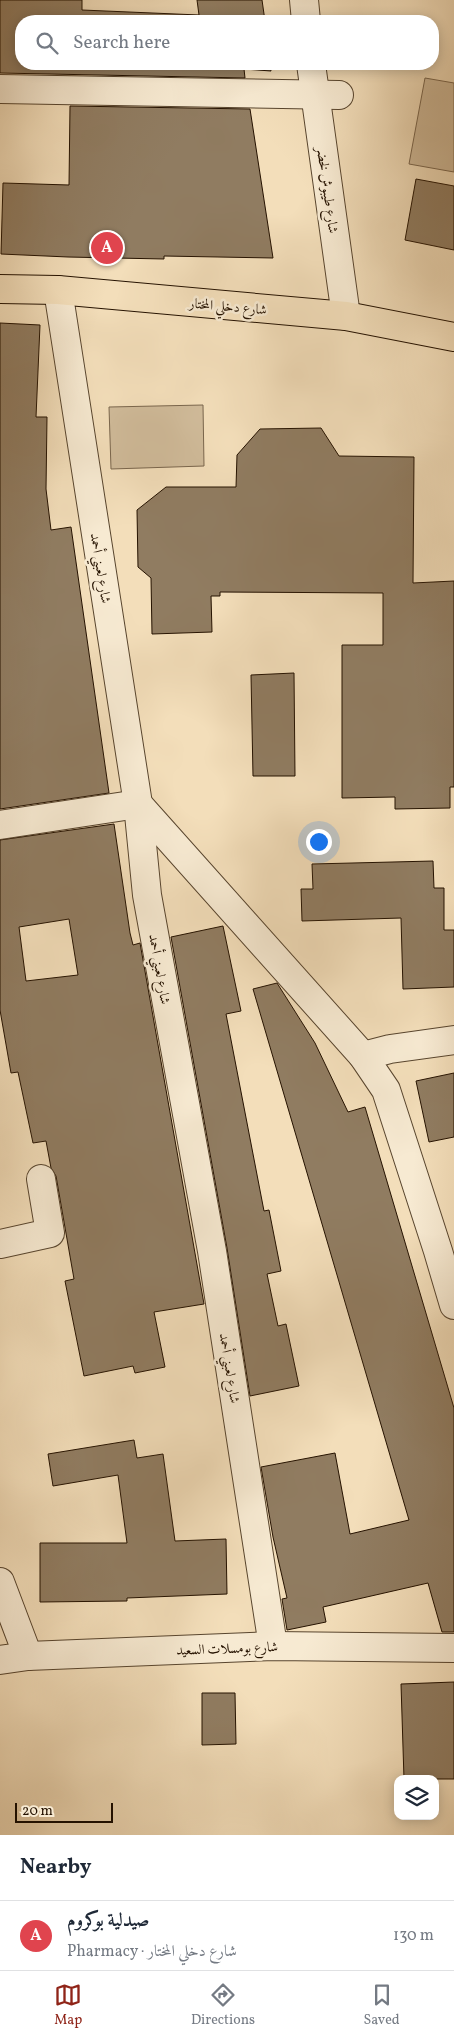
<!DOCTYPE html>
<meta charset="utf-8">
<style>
body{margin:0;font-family:Vollkorn,Amiri,serif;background:#f2f2f3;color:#1f2937}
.controls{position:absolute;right:15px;bottom:15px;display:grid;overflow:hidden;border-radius:10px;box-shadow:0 2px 12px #0003}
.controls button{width:45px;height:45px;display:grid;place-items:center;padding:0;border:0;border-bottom:1px solid #e0e1e3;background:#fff;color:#1f2937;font:25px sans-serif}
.scale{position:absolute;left:15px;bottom:12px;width:98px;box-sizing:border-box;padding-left:5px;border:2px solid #251200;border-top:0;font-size:14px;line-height:18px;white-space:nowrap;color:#251200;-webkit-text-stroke:4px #f7ead2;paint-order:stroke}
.you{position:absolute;left:318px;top:841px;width:18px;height:18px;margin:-12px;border:4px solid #fff;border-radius:50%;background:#1a73e8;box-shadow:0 0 0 8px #1a73e833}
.badge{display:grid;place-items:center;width:32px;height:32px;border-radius:50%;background:#8f2418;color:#fff;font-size:16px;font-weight:700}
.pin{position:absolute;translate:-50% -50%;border:2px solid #fff;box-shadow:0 1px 5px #0006}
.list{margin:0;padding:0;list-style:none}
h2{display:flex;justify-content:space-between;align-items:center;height:65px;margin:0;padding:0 20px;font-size:21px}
h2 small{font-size:16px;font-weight:400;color:#747a83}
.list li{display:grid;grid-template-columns:32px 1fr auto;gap:15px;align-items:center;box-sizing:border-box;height:70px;padding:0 20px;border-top:1px solid #e0e1e3}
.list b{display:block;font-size:19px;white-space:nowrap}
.list p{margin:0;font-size:16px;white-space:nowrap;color:#747a83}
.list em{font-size:16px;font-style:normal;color:#747a83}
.icon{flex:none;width:28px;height:28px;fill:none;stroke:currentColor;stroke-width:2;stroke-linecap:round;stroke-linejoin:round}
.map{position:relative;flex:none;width:454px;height:1835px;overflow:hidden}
.search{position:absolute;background:#fff;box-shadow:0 2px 12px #0003;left:15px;right:15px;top:15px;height:55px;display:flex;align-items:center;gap:12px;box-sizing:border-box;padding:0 18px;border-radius:20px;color:#747a83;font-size:19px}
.sheet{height:135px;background:#fff}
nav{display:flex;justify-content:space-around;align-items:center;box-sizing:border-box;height:70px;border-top:1px solid #e0e1e3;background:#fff;font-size:14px;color:#747a83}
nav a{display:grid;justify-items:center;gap:2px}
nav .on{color:#8f2418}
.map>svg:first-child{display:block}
.green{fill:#d0bb9a;stroke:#7a664d}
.building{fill:#907c61;stroke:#251200;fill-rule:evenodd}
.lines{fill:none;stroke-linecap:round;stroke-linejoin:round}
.minor-casing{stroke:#58452e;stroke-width:30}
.major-casing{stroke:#251200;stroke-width:30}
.minor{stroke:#f7ead2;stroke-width:28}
.major{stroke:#f3deba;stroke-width:28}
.labels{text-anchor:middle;stroke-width:5;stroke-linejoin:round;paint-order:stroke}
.street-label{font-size:14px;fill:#251200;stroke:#f7ead2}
</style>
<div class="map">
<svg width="454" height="1835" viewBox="0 0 454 1835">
<rect width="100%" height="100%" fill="#f3deba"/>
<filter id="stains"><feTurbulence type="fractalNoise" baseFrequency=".004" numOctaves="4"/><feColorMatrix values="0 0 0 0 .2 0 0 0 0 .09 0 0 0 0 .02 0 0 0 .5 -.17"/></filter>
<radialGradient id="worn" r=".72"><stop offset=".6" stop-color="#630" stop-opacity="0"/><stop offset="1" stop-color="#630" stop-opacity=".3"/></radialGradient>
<g class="green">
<polygon points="425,78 454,83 454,172 409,164"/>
<polygon points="203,405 204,466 111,469 109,407"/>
</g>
<g class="building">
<polygon points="0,0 82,0 82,10 199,15 197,0 262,0 265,21 21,21 21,64 270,64 271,71 244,69 245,78 0,73"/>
<polygon points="70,106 250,109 273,258 164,256 164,259 68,257 1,254 3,183 69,185"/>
<polygon points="416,179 454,186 454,250 405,240"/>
<polygon points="0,323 40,325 36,417 47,417 46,489 51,530 71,527 109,793 0,809"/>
<polygon points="321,428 339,456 414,457 413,583 454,581 454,787 450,787 450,808 395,809 395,797 342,798 342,645 383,645 383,593 220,592 220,596 211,596 212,632 152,634 151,578 138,567 137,510 166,487 236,487 237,455 260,429"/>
<polygon points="294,673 295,776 253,776 251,675"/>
<path d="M114,824l16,109 3,12 7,-2 64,361 -50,8 11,55 -30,6 -2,-7 -49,10 -19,-95 9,-2 -18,-103 -5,-8 -5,-27 -13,2 -15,-71 -7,1 -11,-63v-170zM69,919l9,56 -52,6 -7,-54z"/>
<polygon points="433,861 434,888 444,888 444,930 454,930 454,987 403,989 401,918 302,921 301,889 313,889 312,864"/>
<polygon points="223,926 241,1011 226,1014 264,1211 269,1210 281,1271 267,1274 278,1326 286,1324 299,1386 250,1396 227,1248 171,937"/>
<polygon points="277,983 315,1043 348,1112 365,1107 454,1408 454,1632 442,1632 428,1583 323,1607 326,1622 287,1630 282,1599 287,1598 273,1537 261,1467 335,1453 350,1534 409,1520 253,989"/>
<polygon points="454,1073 454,1137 429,1142 416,1081"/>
<polygon points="134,1440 137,1458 163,1454 175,1541 226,1539 227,1594 127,1598 127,1601 40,1602 40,1543 127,1543 118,1475 53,1486 48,1454"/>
<polygon points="454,1682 454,1779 404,1779 401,1684"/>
<polygon points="202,1693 235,1693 236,1744 202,1745"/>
</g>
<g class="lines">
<g class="minor-casing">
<g id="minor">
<polyline points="304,0 306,21"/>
<polyline points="311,64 346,316"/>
<polyline points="0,89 339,95"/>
<polyline points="58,290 138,804 147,895 212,1251 273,1646"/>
<polyline points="0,825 138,804 363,1056 386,1090 438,1251 454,1305"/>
<polyline points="363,1056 390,1049 454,1040"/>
<polyline points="0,1244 50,1233 41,1179"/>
<polyline points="0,1582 28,1656"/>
<polyline points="0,1660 28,1656 273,1646 454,1648"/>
</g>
</g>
<g class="major-casing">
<polyline id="major" points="0,289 58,290 346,316 454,337"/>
</g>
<use href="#minor" class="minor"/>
<use href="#major" class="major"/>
</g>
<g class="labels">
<g class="street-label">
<text transform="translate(328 190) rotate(82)" y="5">شارع طيبوش لخضر</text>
<text transform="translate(228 306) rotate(5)" y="5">شارع دخلي المختار</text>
<text transform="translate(101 568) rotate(81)" y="5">شارع لعبني أحمد</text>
<text transform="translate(160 969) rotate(80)" y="5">شارع لعبني أحمد</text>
<text transform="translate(230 1368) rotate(81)" y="5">شارع لعبني أحمد</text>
<text transform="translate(227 1648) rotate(-2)" y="5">شارع بومسلات السعيد</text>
</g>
</g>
<rect width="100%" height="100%" filter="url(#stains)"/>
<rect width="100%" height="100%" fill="url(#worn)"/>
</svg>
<div class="controls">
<button><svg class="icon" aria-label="layers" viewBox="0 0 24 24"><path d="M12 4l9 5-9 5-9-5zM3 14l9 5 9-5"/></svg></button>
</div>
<div class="scale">20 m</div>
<div class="you"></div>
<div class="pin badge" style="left:107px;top:248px;background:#e0444e">A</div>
<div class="search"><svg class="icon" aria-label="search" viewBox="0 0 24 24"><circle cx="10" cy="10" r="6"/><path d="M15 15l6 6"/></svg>Search here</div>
</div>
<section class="sheet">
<h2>Nearby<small></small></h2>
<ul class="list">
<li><span class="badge" style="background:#e0444e">A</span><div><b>صيدلية بوكروم</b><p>Pharmacy · شارع دخلي المختار</p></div><em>130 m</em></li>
</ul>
</section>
<nav>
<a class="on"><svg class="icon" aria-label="map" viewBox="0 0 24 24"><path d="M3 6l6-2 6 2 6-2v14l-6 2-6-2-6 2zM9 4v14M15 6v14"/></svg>Map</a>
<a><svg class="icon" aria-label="directions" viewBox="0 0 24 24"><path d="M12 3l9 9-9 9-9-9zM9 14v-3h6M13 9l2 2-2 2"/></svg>Directions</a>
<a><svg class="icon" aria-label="saved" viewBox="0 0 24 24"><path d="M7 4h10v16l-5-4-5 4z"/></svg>Saved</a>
</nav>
